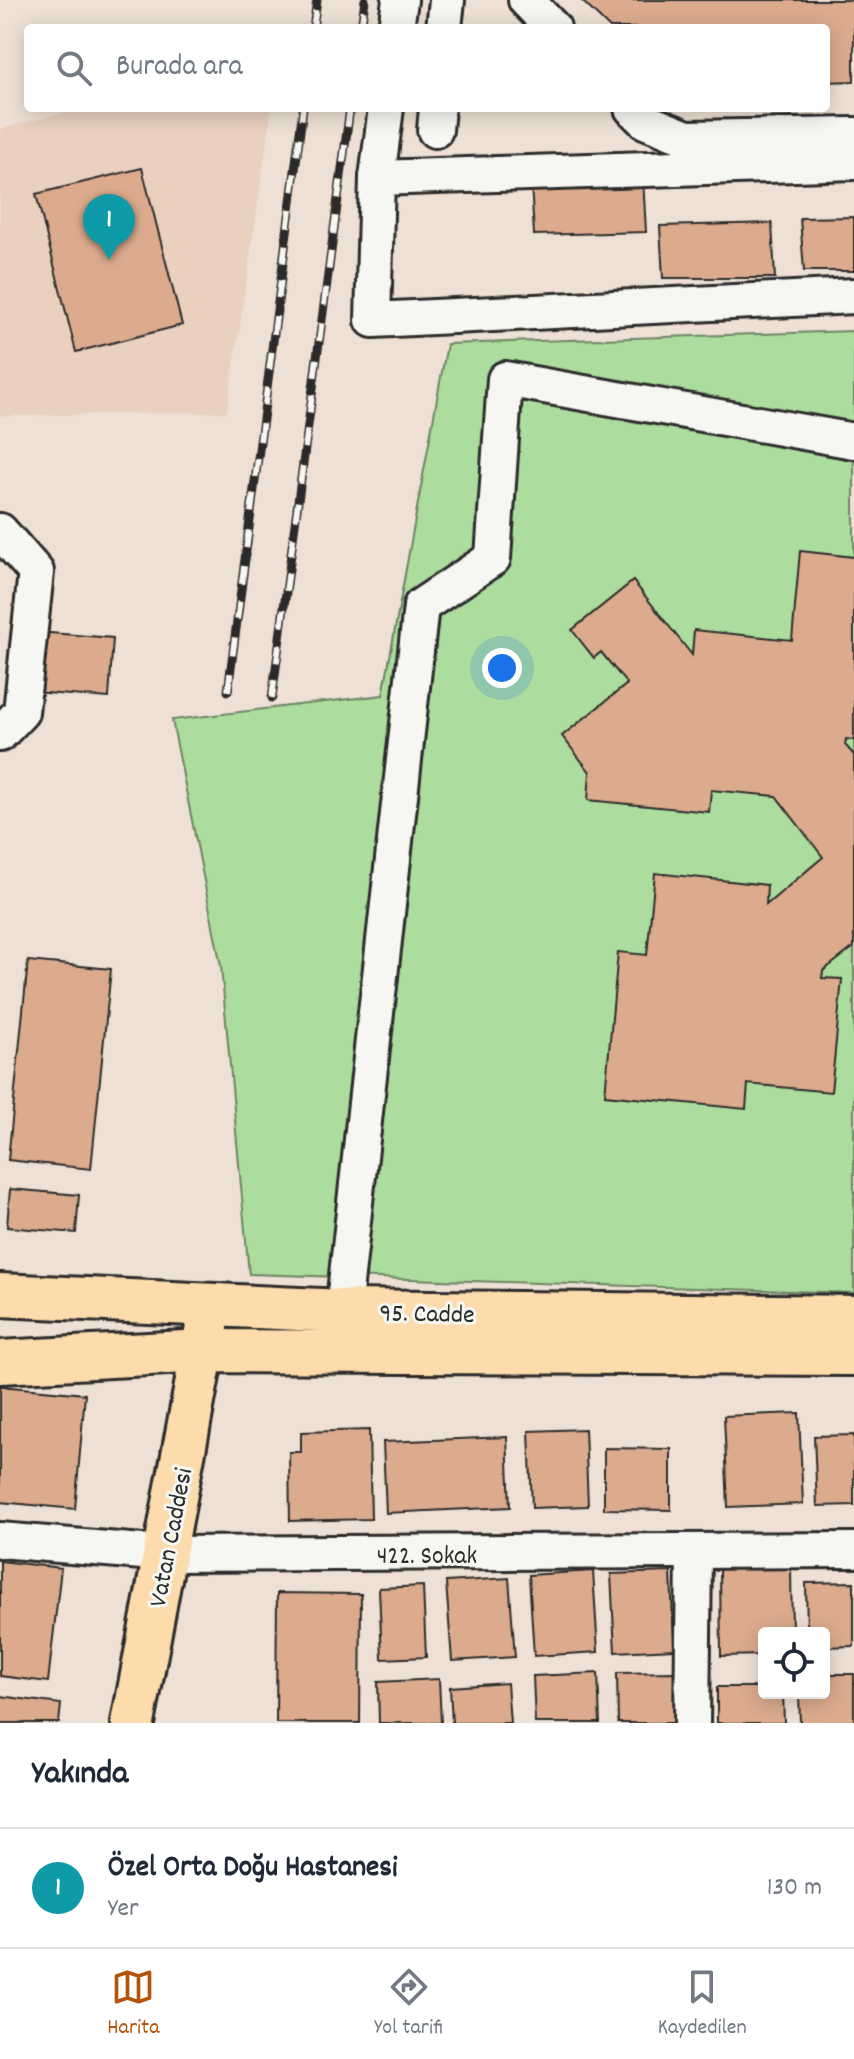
<!DOCTYPE html>
<html lang="tr">
<meta charset="utf-8">
<style>
body{margin:0;font-family:Dekko,sans-serif;background:#f6f6f7;color:#1f2937}
.controls{position:absolute;right:24px;bottom:24px;display:grid;overflow:hidden;border-radius:8px;box-shadow:0 4px 20px #0003}
.controls button{width:72px;height:72px;display:grid;place-items:center;padding:0;border:0;border-bottom:2px solid #e0e1e3;background:#fff;color:#1f2937;font:40px sans-serif}
.you{position:absolute;left:502px;top:668px;width:28px;height:28px;margin:-20px;border:6px solid #fff;border-radius:50%;background:#1a73e8;box-shadow:0 0 0 12px #1a73e833}
.badge{display:grid;place-items:center;width:52px;height:52px;border-radius:50%;background:#b45309;color:#fff;font-size:26px;font-weight:700}
.pin{position:absolute;translate:-50% -66px;filter:drop-shadow(0 2px 4px #0008)}
.pin::after{content:'';position:absolute;top:42px;width:28px;height:24px;background:inherit;clip-path:polygon(0 0,100% 0,50% 100%)}
.list{margin:0;padding:0;list-style:none}
h2{display:flex;justify-content:space-between;align-items:center;height:104px;margin:0;padding:0 32px;font-size:34px}
h2 small{font-size:26px;font-weight:400;color:#747a83}
.list li{display:grid;grid-template-columns:52px 1fr auto;gap:24px;align-items:center;box-sizing:border-box;height:120px;padding:0 32px;border-top:2px solid #e0e1e3}
.list b{display:block;font-size:30px;white-space:nowrap}
.list p{margin:0;font-size:26px;white-space:nowrap;color:#747a83}
.list em{font-size:26px;font-style:normal;color:#747a83}
.icon{flex:none;width:44px;height:44px;fill:none;stroke:currentColor;stroke-width:2;stroke-linecap:round;stroke-linejoin:round}
.map{position:relative;flex:none;width:854px;height:1723px;overflow:hidden}
.search{position:absolute;background:#fff;box-shadow:0 4px 20px #0003;left:24px;right:24px;top:24px;height:88px;display:flex;align-items:center;gap:20px;box-sizing:border-box;padding:0 28px;border-radius:8px;color:#747a83;font-size:30px}
.sheet{height:224px;background:#fff}
nav{display:flex;justify-content:space-around;align-items:center;box-sizing:border-box;height:112px;border-top:2px solid #e0e1e3;background:#fff;font-size:22px;color:#747a83}
nav a{display:grid;justify-items:center;gap:4px}
nav .on{color:#b45309}
.map>svg:first-child{display:block}
.built{fill:#e9d0bf}
.green{fill:#acdd9e;stroke:#6c8464;stroke-width:2}
.building{fill:#dcab8e;stroke:#2b2b2b;stroke-width:2}
.lines{fill:none;stroke-linecap:round;stroke-linejoin:round}
.minor-casing{stroke:#2b2b2b;stroke-width:40}
.major-casing{stroke:#2b2b2b;stroke-width:48}
.minor{stroke:#f6f6f2;stroke-width:34}
.major{stroke:#fcdcac;stroke-width:42}
.rail-casing{stroke:#2b2b2b;stroke-width:9}
.rail{stroke:#f6f6f2;stroke-width:6;stroke-dasharray:18;stroke-linecap:butt}
.labels{text-anchor:middle;stroke-width:6;stroke-linejoin:round;paint-order:stroke}
.street-label{font-size:26px;fill:#2b2b2b;stroke:#f6f6f2}
</style>
<div class="map">
<svg width="854" height="1723" viewBox="0 0 854 1723">
<rect width="100%" height="100%" fill="#eee0d4"/>
<filter id="ink" filterUnits="userSpaceOnUse"><feTurbulence type="fractalNoise" baseFrequency=".0125" numOctaves="2"/><feDisplacementMap in="SourceGraphic" scale="16" xChannelSelector="R" yChannelSelector="G"/><feConvolveMatrix kernelMatrix="1 2 1 2 8 2 1 2 1" color-interpolation-filters="sRGB"/></filter>
<g filter="url(#ink)">
<polygon class="built" points="81,108 272,108 227,412 0,416 0,129"/>
<polygon class="green" points="854,331 854,1293 249,1274 221,966 172,720 383,695 447,344"/>
<g class="building">
<polygon points="581,0 854,0 854,81 826,82 826,28 610,28"/>
<polygon points="142,168 182,325 76,352 36,194"/>
<polygon points="643,178 646,232 534,235 531,183"/>
<polygon points="854,217 854,271 804,271 800,218"/>
<polygon points="772,223 775,278 663,278 660,226"/>
<polygon points="800,551 854,557 854,740 846,739 845,745 854,755 854,947 823,971 822,978 842,979 831,1092 748,1084 746,1109 605,1095 618,952 647,955 655,873 767,885 766,905 823,857 776,796 711,790 709,812 588,800 590,772 562,736 627,684 601,652 594,658 572,630 633,581 692,655 694,630 792,640"/>
<polygon points="37,632 113,638 109,698 33,692"/>
<polygon points="28,961 111,969 91,1169 8,1160"/>
<polygon points="10,1189 79,1195 76,1233 7,1227"/>
<polygon points="0,1386 85,1394 75,1509 0,1502"/>
<polygon points="799,1413 803,1504 728,1507 724,1416"/>
<polygon points="585,1429 588,1506 532,1508 529,1431"/>
<polygon points="369,1430 371,1519 290,1521 289,1452 301,1452 301,1432"/>
<polygon points="854,1435 854,1505 817,1506 814,1436"/>
<polygon points="507,1437 510,1507 386,1513 383,1442"/>
<polygon points="604,1448 671,1449 671,1510 604,1509"/>
<polygon points="0,1561 61,1568 48,1682 0,1676"/>
<polygon points="791,1568 792,1633 764,1633 764,1655 721,1656 720,1569"/>
<polygon points="593,1571 598,1652 534,1656 529,1575"/>
<polygon points="671,1572 674,1649 615,1652 611,1574"/>
<polygon points="509,1578 515,1657 452,1661 446,1582"/>
<polygon points="854,1582 854,1646 824,1647 824,1633 807,1633 806,1583"/>
<polygon points="423,1586 426,1657 382,1659 379,1588"/>
<polygon points="277,1593 361,1594 360,1723 276,1723"/>
<polygon points="676,1672 677,1723 618,1723 617,1673"/>
<polygon points="598,1673 600,1723 535,1723 533,1676"/>
<polygon points="824,1674 854,1674 854,1723 800,1723 799,1693 824,1693"/>
<polygon points="439,1679 441,1723 379,1723 378,1682"/>
<polygon points="507,1683 510,1723 452,1723 450,1687"/>
<polygon points="717,1687 764,1687 764,1693 783,1693 784,1723 717,1723"/>
<polygon points="0,1696 61,1704 59,1723 0,1723"/>
</g>
<g class="lines">
<g class="minor-casing">
<g id="minor">
<polyline points="526,0 553,28"/>
<polyline points="396,28 400,0"/>
<polyline points="444,28 447,0"/>
<polyline points="386,108 377,178 373,320 854,296"/>
<polyline points="632,108 645,121 687,138 854,135"/>
<polyline points="435,130 437,108"/>
<polyline points="377,178 854,162"/>
<polyline points="0,531 36,572 21,712 0,734"/>
<polyline points="343,1311 421,606 493,558 505,379 854,441"/>
<polyline points="0,1540 166,1554 854,1550"/>
<polyline points="692,1723 694,1553"/>
</g>
</g>
<g class="major-casing">
<g id="major">
<polyline points="0,1295 343,1311 854,1317"/>
<polyline points="0,1362 204,1351 854,1354"/>
<polyline points="133,1723 207,1327"/>
</g>
</g>
<use href="#minor" class="minor"/>
<use href="#major" class="major"/>
<g class="rail-casing">
<g id="rail">
<polyline points="313,28 317,0"/>
<polyline points="361,28 365,0"/>
<polyline points="228,691 303,108"/>
<polyline points="272,698 350,108"/>
</g>
</g>
<use href="#rail" class="rail"/>
</g>
</g>
<g class="labels">
<g class="street-label">
<text transform="translate(427 1312) rotate(1)" y="9">95. Cadde</text>
<text transform="translate(169 1537) rotate(-79)" y="9">Vatan Caddesi</text>
<text x="427" y="1563">422. Sokak</text>
</g>
</g>
</svg>
<div class="controls">
<button><svg class="icon" aria-label="locate" viewBox="0 0 24 24"><circle cx="12" cy="12" r="6"/><path d="M12 2v4M12 18v4M2 12h4M18 12h4"/></svg></button>
</div>
<div class="you"></div>
<div class="pin badge" style="left:109px;top:260px;background:#0f9aa8">1</div>
<div class="search"><svg class="icon" aria-label="search" viewBox="0 0 24 24"><circle cx="10" cy="10" r="6"/><path d="M15 15l6 6"/></svg>Burada ara</div>
</div>
<section class="sheet">
<h2>Yakında<small></small></h2>
<ul class="list">
<li><span class="badge" style="background:#0f9aa8">1</span><div><b>Özel Orta Doğu Hastanesi</b><p>Yer</p></div><em>130 m</em></li>
</ul>
</section>
<nav>
<a class="on"><svg class="icon" aria-label="map" viewBox="0 0 24 24"><path d="M3 6l6-2 6 2 6-2v14l-6 2-6-2-6 2zM9 4v14M15 6v14"/></svg>Harita</a>
<a><svg class="icon" aria-label="directions" viewBox="0 0 24 24"><path d="M12 3l9 9-9 9-9-9zM9 14v-3h6M13 9l2 2-2 2"/></svg>Yol tarifi</a>
<a><svg class="icon" aria-label="saved" viewBox="0 0 24 24"><path d="M7 4h10v16l-5-4-5 4z"/></svg>Kaydedilen</a>
</nav>
